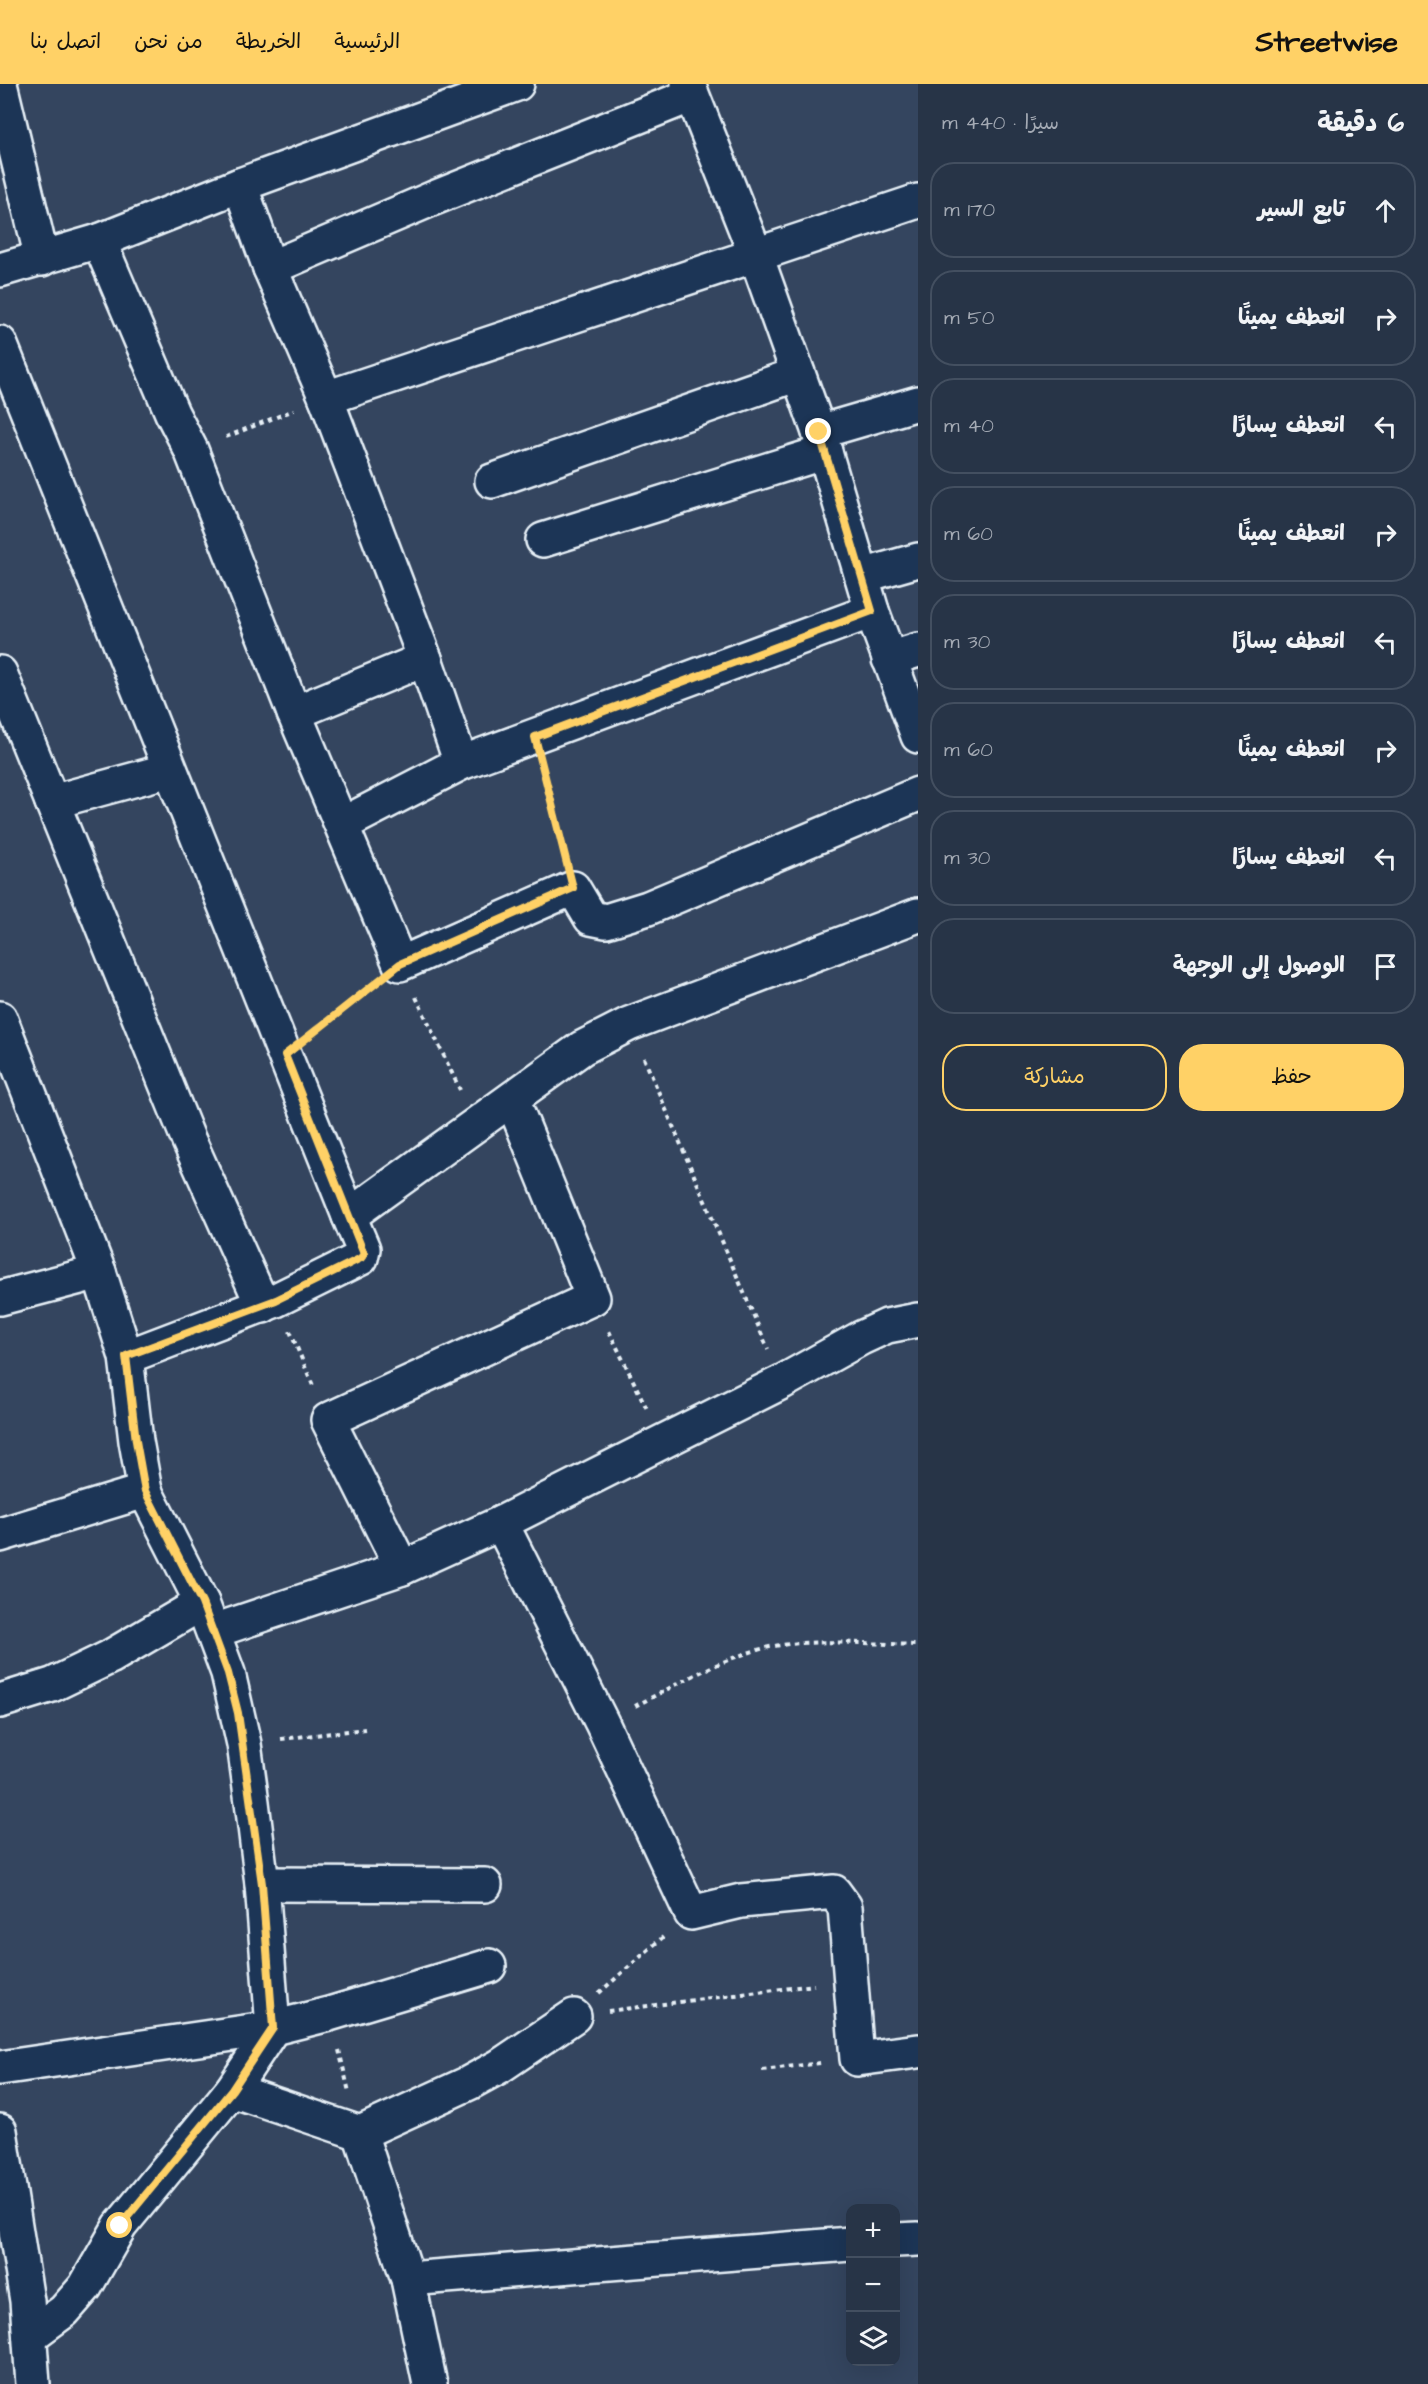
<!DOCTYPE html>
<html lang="ar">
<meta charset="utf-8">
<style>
body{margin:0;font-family:"Architects Daughter","Playpen Sans Arabic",sans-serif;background:#333f52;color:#f1f3f6;direction:rtl}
.controls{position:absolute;right:18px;bottom:18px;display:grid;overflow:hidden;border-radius:12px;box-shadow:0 6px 24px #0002}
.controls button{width:54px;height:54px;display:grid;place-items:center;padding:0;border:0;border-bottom:2px solid #434f60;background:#273447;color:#f1f3f6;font:30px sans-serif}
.stop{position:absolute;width:18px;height:18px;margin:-14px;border:4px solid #ffd166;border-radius:50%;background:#fff}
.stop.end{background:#ffd166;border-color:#fff;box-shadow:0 2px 6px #0008}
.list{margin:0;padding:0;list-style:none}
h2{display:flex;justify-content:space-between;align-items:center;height:78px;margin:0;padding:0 24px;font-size:26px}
h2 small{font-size:20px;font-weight:400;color:#a4aab4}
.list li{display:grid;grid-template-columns:39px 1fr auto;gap:18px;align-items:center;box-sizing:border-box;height:96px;margin:0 12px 12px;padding:0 12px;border:2px solid #434f60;border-radius:24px}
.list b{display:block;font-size:22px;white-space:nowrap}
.list em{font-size:20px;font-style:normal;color:#a4aab4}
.actions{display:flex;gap:12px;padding:18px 24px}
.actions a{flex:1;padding:14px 0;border:2px solid #ffd166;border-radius:24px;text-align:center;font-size:21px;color:#ffd166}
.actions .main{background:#ffd166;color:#111}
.icon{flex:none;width:33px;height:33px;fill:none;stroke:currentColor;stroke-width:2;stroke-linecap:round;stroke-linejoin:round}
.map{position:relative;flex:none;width:918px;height:2300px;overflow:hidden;direction:ltr}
header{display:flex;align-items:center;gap:36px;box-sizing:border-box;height:84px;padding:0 30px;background:#ffd166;color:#111}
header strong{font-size:28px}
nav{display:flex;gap:33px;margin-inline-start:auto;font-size:21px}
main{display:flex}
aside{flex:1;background:#273447}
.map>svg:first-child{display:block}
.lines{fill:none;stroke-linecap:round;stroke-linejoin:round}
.street-casing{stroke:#e8f1f8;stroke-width:38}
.path{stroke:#e8f1f8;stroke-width:4;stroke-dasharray:4.5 4.5;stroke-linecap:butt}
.street{stroke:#1d3557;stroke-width:33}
.route{stroke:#ffd166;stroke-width:8}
</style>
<header>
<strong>Streetwise</strong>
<nav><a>الرئيسية</a><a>الخريطة</a><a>من نحن</a><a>اتصل بنا</a></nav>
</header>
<main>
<aside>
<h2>6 دقيقة<small>سيرًا · 440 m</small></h2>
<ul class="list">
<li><svg class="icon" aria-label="ahead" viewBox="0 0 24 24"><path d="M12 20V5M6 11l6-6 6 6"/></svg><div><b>تابع السير</b></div><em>170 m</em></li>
<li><svg class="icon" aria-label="right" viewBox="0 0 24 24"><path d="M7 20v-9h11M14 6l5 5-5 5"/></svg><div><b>انعطف يمينًا</b></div><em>50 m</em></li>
<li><svg class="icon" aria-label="left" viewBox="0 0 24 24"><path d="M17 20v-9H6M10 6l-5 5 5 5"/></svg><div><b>انعطف يسارًا</b></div><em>40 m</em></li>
<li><svg class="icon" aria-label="right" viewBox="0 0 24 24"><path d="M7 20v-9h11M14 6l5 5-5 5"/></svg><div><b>انعطف يمينًا</b></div><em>60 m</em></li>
<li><svg class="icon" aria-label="left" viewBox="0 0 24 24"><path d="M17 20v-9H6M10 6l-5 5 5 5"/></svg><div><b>انعطف يسارًا</b></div><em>30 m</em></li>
<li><svg class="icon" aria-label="right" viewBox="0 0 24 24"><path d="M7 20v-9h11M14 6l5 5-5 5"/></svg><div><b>انعطف يمينًا</b></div><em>60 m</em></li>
<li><svg class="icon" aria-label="left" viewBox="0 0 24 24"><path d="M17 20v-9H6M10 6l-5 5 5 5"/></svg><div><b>انعطف يسارًا</b></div><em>30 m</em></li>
<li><svg class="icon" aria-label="arrive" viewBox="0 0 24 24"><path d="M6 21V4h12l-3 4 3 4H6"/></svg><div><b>الوصول إلى الوجهة</b></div></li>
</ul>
<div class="actions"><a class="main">حفظ</a><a>مشاركة</a></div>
</aside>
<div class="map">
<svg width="918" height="2300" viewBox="0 0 918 2300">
<rect width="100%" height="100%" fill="#34455f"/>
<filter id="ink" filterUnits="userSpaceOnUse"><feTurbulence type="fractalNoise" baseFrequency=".0167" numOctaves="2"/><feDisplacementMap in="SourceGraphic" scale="12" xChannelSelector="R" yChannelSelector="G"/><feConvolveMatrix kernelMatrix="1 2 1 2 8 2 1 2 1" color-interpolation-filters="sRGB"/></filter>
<g filter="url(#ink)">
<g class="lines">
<g class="street-casing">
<g id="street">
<polyline points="0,0 42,175"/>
<polyline points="688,0 755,169 819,348 872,527 918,652"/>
<polyline points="240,101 270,184 326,314 425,575"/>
<polyline points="99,157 172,329 191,366 294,629 400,880 573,804 591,834 606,837 648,824 918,710"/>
<polyline points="270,184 434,114 692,11"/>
<polyline points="0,186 99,157 240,101 517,0"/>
<polyline points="0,259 349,1132 582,964 629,940 918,831"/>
<polyline points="326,314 918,117"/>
<polyline points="819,348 918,319"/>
<polyline points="492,397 798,290"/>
<polyline points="543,456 825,368"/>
<polyline points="862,492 918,476"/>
<polyline points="889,575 918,566"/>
<polyline points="0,589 189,1057 263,1222"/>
<polyline points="294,629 425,575 461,679"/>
<polyline points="52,718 169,686"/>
<polyline points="343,740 461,679 872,527"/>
<polyline points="0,934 99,1188 126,1273 136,1357 145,1407 202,1519 228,1589 244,1660 252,1718 262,1800 273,1944 232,2006 120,2142 85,2203 64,2227 30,2252"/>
<polyline points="0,1214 99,1188"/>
<polyline points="126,1273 276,1216 361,1174 363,1165 349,1132"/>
<polyline points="501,1439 602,1639 691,1829 741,1817 834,1808 845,1823 857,1975 918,1967"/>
<polyline points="0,1451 145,1407"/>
<polyline points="402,1484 328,1336 593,1214 512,1015"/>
<polyline points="214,1547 402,1484 501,1439 664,1357 782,1298 861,1254 887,1242 918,1236"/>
<polyline points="0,1617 52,1601 110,1573 202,1519"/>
<polyline points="262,1800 485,1801"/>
<polyline points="0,1984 273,1944 329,1930 489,1882"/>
<polyline points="232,2006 360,2049 469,1999 500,1982 574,1932"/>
<polyline points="0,2047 27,2217 33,2300"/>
<polyline points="360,2049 408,2195 430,2300"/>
<polyline points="896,2156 918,2155"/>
<polyline points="408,2195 850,2160"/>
</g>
</g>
<g class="path">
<polyline points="226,353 294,326"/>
<polyline points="543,686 564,769"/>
<polyline points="416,913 460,1006"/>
<polyline points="315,947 373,901"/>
<polyline points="644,974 768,1265"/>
<polyline points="290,1247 314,1304"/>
<polyline points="609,1247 648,1327"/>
<path d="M635,1622c44,-22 90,-51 140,-60 39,-7 101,-2 143,-1"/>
<polyline points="281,1655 365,1645"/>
<polyline points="599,1909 663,1853"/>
<polyline points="608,1927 814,1901"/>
<polyline points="339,1966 349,2008"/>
<polyline points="762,1986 821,1979"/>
</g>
<use href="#street" class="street"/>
</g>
</g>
<g class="lines" filter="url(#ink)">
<polyline class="route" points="120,2142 232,2006 273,1944 262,1800 238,1629 228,1589 202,1519 145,1407 136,1357 126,1272 276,1216 361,1174 364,1170 285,971 400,880 573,804 535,653 872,527 819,348"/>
</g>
</svg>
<div class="controls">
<button>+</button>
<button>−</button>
<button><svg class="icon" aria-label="layers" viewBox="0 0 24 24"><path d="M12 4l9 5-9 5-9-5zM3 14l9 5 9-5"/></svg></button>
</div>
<div class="stop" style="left:120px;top:2142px"></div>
<div class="stop end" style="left:819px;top:348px"></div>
</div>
</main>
